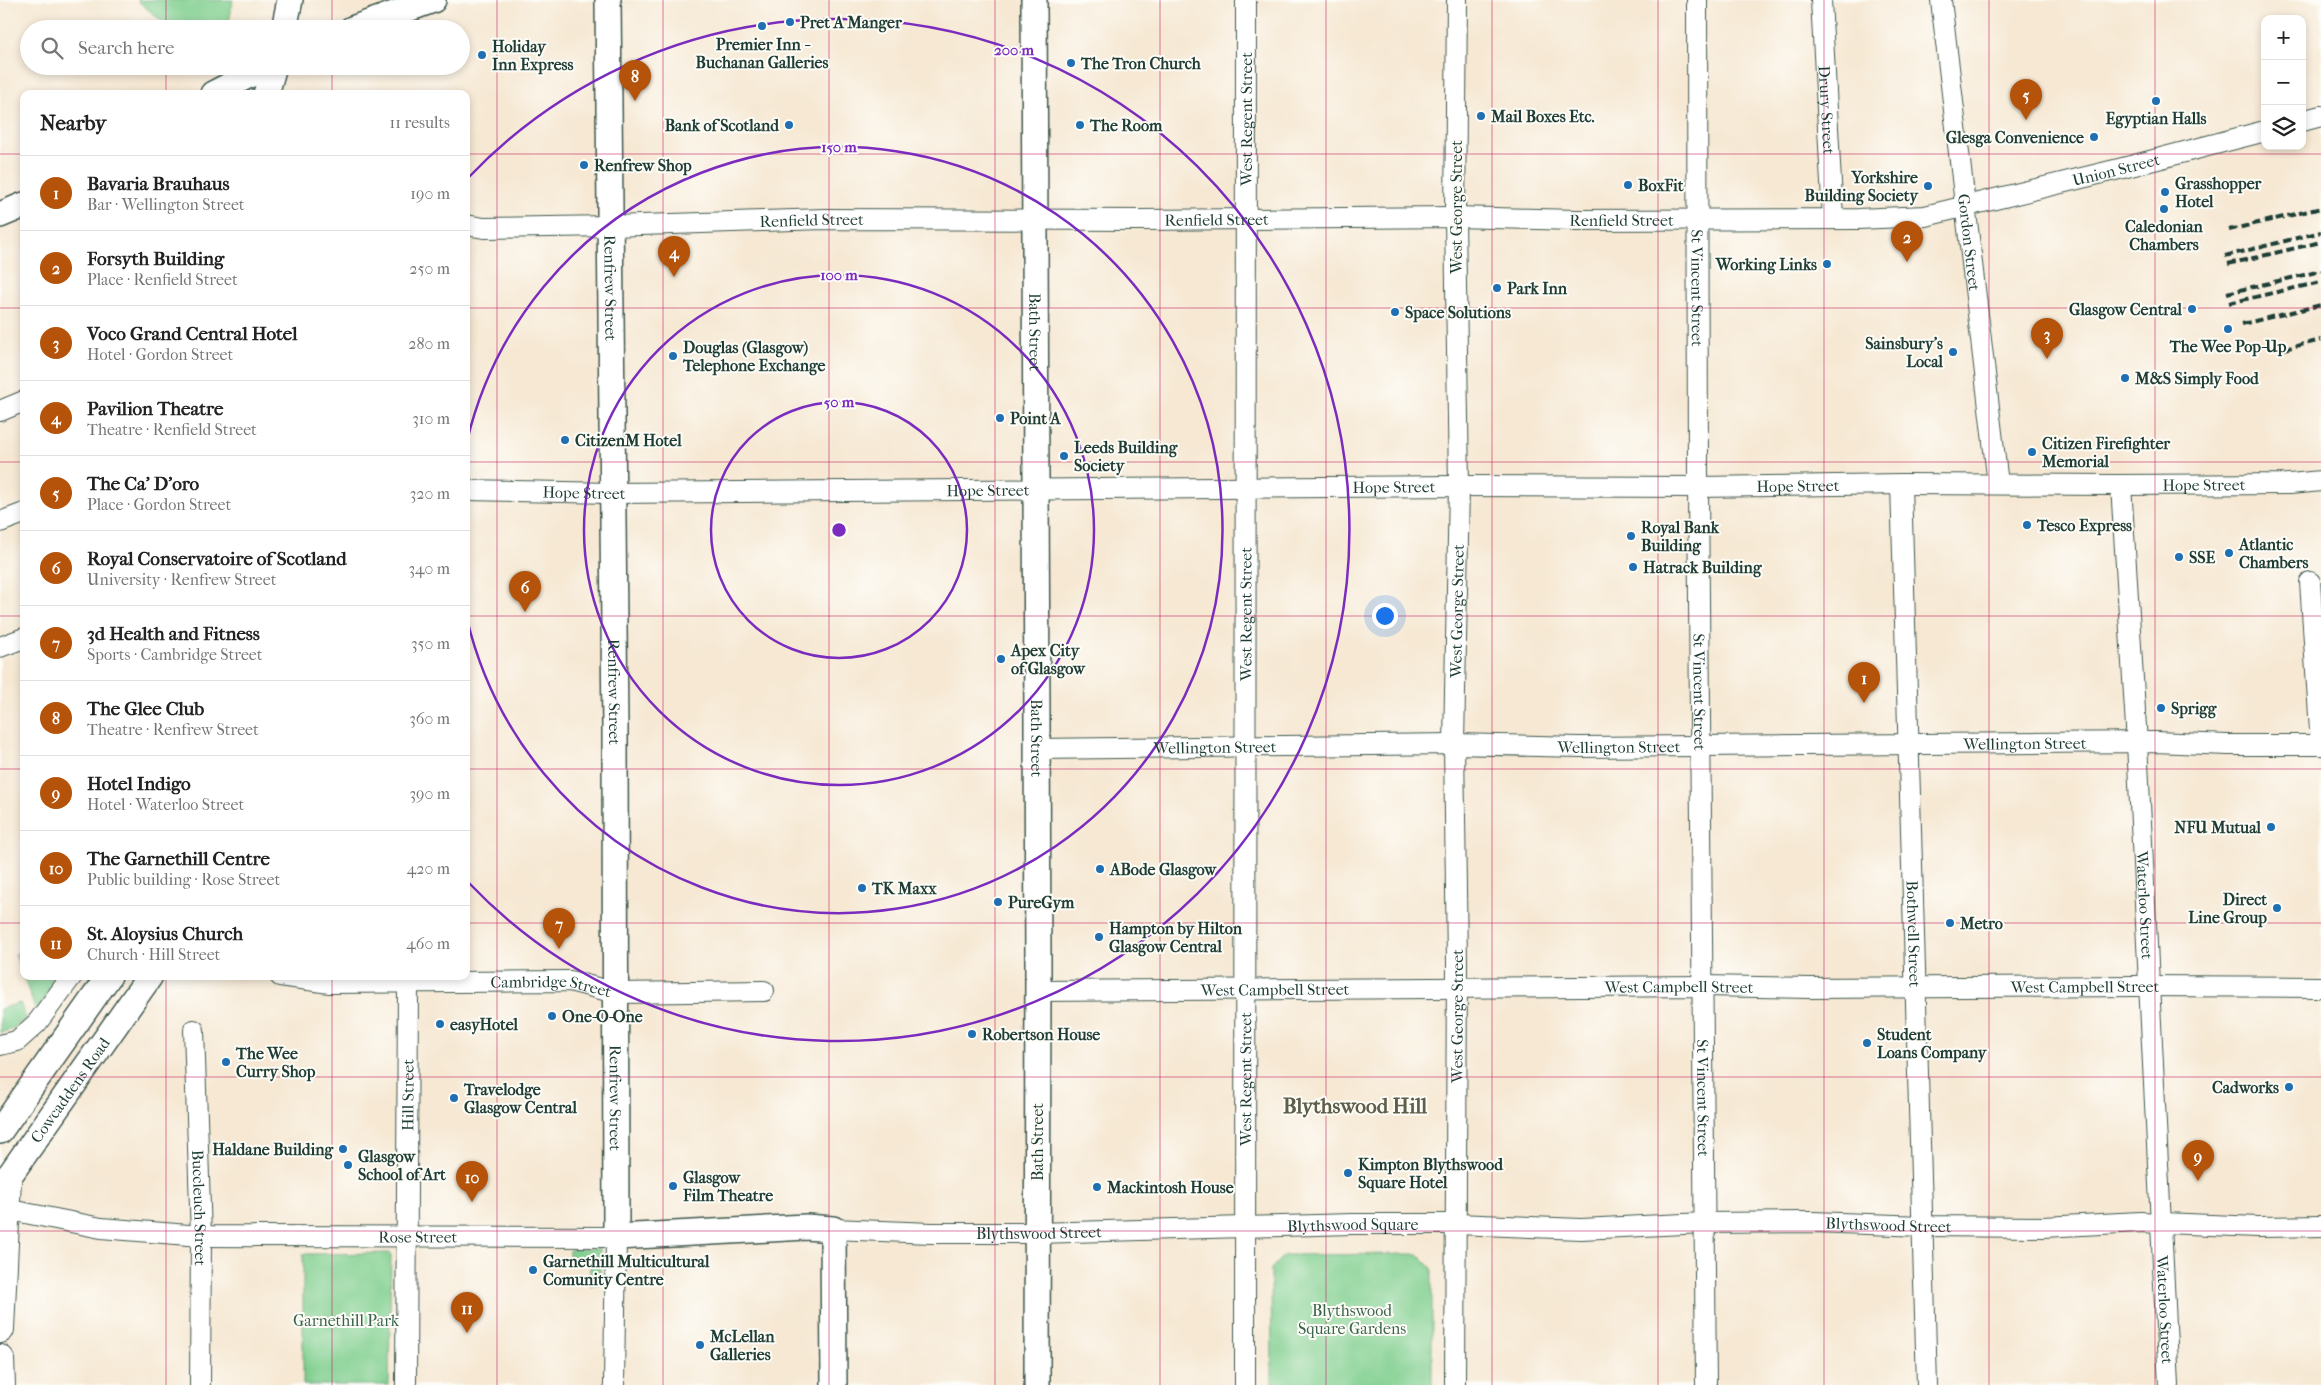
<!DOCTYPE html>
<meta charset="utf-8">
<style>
body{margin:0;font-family:"IM FELL French Canon",serif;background:#f2f2f2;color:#222}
.controls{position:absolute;right:15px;top:15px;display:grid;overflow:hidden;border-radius:10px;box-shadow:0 2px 8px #0003}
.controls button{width:45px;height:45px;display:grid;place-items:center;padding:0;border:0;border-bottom:1px solid #e0e0e0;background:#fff;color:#222;font:25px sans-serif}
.you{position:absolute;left:1384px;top:615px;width:18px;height:18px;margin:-12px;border:4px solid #fff;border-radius:50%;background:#1a73e8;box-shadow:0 0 0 8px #1a73e833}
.badge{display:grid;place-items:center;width:32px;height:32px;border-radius:50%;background:#b45309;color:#fff;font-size:16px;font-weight:700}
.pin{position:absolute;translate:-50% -41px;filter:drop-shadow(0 1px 2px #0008)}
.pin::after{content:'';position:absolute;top:26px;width:18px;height:15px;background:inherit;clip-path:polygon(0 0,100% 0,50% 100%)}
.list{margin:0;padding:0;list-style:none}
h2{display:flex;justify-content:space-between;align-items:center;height:65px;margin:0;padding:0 20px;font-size:21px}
h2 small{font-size:16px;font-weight:400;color:#767676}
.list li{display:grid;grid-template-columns:32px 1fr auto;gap:15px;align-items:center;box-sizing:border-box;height:75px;padding:0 20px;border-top:1px solid #e0e0e0}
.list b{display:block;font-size:19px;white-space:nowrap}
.list p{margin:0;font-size:16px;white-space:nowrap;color:#767676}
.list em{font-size:16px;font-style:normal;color:#767676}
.icon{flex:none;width:28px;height:28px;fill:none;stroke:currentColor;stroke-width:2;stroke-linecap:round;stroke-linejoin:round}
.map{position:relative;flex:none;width:2321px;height:1385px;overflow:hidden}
.search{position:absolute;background:#fff;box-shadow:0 2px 8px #0003;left:20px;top:20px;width:450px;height:55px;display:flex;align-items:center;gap:12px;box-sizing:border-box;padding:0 18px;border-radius:28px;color:#767676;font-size:19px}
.panel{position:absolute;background:#fff;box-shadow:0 2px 8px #0003;left:20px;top:90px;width:450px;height:890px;border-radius:10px}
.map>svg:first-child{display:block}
.green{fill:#80cf8f;stroke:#508662}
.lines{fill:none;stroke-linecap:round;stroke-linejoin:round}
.minor-casing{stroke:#3f574c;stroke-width:22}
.tertiary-casing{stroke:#3f574c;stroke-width:28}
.primary-casing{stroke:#3f574c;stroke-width:30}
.minor{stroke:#fff;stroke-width:20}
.tertiary{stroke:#fff;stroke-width:25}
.primary{stroke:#fff;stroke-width:28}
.rail{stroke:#1f3d34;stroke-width:4;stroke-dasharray:8 4;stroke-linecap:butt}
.grid{fill:none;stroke:#c2185b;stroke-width:1;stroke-opacity:0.55}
.ring{fill:none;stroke:#7b2cbf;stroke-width:2.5}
.poi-dot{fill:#1f6fb2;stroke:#fdfcf7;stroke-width:2}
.labels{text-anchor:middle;stroke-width:4;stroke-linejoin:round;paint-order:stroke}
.poi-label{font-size:16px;font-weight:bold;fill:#1f3d34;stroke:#fdfcf7;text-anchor:start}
.street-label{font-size:16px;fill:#1f3d34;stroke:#fdfcf7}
.park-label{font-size:16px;fill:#37624b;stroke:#fdfcf7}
.district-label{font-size:21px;font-weight:bold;fill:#5f5e49;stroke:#fdfcf7}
.centre{fill:#7b2cbf;stroke:#fdfcf7;stroke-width:2.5}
.ring-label{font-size:15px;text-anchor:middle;font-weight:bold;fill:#7b2cbf;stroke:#fdfcf7;stroke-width:4;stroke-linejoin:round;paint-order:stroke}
</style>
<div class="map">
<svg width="2321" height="1385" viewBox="0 0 2321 1385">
<rect width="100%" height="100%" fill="#fdfcf7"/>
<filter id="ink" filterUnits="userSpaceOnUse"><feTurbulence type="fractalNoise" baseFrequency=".02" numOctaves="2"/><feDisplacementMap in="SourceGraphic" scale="10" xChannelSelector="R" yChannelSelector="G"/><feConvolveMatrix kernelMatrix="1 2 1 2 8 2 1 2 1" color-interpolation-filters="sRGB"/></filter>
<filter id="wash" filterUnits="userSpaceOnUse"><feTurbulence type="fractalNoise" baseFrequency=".0096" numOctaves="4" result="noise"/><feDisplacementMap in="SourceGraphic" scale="20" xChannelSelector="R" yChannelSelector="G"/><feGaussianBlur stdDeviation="1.12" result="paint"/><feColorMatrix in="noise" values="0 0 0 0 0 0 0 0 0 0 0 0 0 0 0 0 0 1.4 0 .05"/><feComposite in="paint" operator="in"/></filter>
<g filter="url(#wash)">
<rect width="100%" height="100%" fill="#f6e8d3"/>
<g class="green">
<polygon points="137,0 233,0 228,29 171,29"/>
<polygon points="24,951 24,976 61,976 36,1011 15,954"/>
<polygon points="20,1003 26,1018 13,1029 0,1033 0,1009"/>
<polygon points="600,1248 600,1285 590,1286 590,1259 569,1259 569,1250"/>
<polygon points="391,1253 389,1385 303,1385 303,1254"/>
<polygon points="1418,1254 1432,1268 1432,1385 1272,1385 1271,1269 1284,1255"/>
</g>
</g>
<g filter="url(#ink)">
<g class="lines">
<g class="minor-casing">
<g id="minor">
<path id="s1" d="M1697,0l1,487 8,898"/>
<path id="s2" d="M1821,0l12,219"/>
<path id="s3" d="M1941,0l57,484"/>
<polyline points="2302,121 2321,116"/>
<path id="s4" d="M466,225l18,3 127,-2 213,-7 317,1 314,-3 121,3 282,-1 67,-3 194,-47 146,-38"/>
<polyline points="0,411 24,401"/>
<path id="s5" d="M1901,484l26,901"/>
<path id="s6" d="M2121,485l16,258 32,642"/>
<path id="s7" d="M466,490l146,3 847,-7 239,1 203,-3 216,1 173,-1 31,-3"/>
<polyline points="0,522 24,513"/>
<polyline points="2310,582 2321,745"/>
<polyline points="0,647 24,638"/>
<path id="s8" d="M1037,749l417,-5 125,3 576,-5 73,3h93"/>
<path id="s9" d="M280,976l50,7 240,-2 46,12 148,-2"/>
<path id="s10" d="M1037,991l666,-5 106,2 326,-2 186,1"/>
<path id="s11" d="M194,1030l7,206 -1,149"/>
<polyline points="0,1045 17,1041 37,1023 72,976"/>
<path id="s12" d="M5,1209l96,19 100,8 415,1 -2,148"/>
<path id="s13" d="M833,1229l98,4h106l315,-9h104l125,5 123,-6 108,-1 111,4 120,1 97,-5 118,5 63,-1"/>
<path id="s14" d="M406,1385l2,-401"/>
<path id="s15" d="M1245,1385l1,-1385"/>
<path id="s16" d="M1455,1385l2,-423 -3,-218 5,-258 -4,-269 2,-217"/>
</g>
</g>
<g class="tertiary-casing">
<g id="tertiary">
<path id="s17" d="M608,0l7,729 1,508 190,-10 27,2 1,156"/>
<path id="s18" d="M1034,0l4,965 -1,420"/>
<polyline points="284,29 290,0"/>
<polyline points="352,29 433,0"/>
<polyline points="213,94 266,66"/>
<polyline points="266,94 274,66"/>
<polyline points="0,215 24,205"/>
<polyline points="0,1131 109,976"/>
<path id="s19" d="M7,1179l143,-203"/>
</g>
</g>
<g class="primary-casing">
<g id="primary">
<polyline points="0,1329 7,1179"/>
<polyline points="0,1359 1,1385"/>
</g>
</g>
<use href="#minor" class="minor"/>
<use href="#tertiary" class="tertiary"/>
<use href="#primary" class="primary"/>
<g class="rail">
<polyline points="2229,230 2321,208"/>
<polyline points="2225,256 2321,232"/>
<polyline points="2228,264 2321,242"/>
<polyline points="2227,293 2321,271"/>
<polyline points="2229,303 2321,282"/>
<polyline points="2242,324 2321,305"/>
<polyline points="2284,349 2321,340"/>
</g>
</g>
</g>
<path class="grid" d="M166,0v29M332,0v29M497,0v1385M663,0v1385M829,0v1385M995,0v1385M1160,0v1385M1326,0v1385M1492,0v1385M1658,0v1385M1824,0v1385M1989,0v1385M2155,0v1385M166,66v28M332,66v28M0,154h24M466,154h1855M0,308h24M466,308h1855M0,462h24M466,462h1855M0,616h24M466,616h1855M0,769h24M466,769h1855M0,923h24M466,923h1855M166,976v409M332,976v409M0,1077h2321M0,1231h2321"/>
<g class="ring">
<circle cx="839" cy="530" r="128"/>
<circle cx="839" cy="530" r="255"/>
<path d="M467 441A383 383 0 1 1 467 619"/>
<path d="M468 178A511 511 0 1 1 468 882"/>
</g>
<g class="poi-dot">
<circle cx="790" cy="22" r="5"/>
<circle cx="762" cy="26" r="5"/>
<circle cx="482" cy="55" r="5"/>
<circle cx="1071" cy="63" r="5"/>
<circle cx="2156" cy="101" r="5"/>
<circle cx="1481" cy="116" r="5"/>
<circle cx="789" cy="125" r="5"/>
<circle cx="1080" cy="125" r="5"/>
<circle cx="2094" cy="137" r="5"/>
<circle cx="584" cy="165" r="5"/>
<circle cx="1628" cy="185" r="5"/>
<circle cx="1928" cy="186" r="5"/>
<circle cx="2165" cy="192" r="5"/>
<circle cx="2164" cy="209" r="5"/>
<circle cx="1827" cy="264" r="5"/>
<circle cx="1497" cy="288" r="5"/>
<circle cx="2192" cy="309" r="5"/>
<circle cx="1395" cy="312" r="5"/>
<circle cx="2228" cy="329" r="5"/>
<circle cx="1953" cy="352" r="5"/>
<circle cx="673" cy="356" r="5"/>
<circle cx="2125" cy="378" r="5"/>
<circle cx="1000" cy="418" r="5"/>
<circle cx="565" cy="440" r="5"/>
<circle cx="2032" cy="452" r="5"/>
<circle cx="1064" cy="456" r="5"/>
<circle cx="2027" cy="525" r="5"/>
<circle cx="1631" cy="536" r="5"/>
<circle cx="2229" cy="553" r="5"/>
<circle cx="2179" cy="557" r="5"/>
<circle cx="1633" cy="567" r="5"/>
<circle cx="1001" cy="659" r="5"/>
<circle cx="2161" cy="708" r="5"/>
<circle cx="2271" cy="827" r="5"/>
<circle cx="1100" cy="869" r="5"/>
<circle cx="862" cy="888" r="5"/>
<circle cx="998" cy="902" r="5"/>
<circle cx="2277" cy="908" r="5"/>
<circle cx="1950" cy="923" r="5"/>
<circle cx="1099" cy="937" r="5"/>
<circle cx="552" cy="1016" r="5"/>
<circle cx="440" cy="1024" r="5"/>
<circle cx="972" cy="1034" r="5"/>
<circle cx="1867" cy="1043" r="5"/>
<circle cx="226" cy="1062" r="5"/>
<circle cx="2289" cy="1087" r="5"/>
<circle cx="454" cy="1098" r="5"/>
<circle cx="343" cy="1149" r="5"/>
<circle cx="348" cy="1165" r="5"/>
<circle cx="1348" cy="1173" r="5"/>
<circle cx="673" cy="1186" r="5"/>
<circle cx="1097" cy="1187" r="5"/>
<circle cx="533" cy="1270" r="5"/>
<circle cx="700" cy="1345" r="5"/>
</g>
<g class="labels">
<g class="poi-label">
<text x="800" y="28">Pret A Manger</text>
<text x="762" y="50" text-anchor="middle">Premier Inn -<tspan x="762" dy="18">Buchanan Galleries</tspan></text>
<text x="492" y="52">Holiday<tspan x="492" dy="18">Inn Express</tspan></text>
<text x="1081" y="69">The Tron Church</text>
<text x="1491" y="122">Mail Boxes Etc.</text>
<text x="2156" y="124" text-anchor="middle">Egyptian Halls</text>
<text x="779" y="131" text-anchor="end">Bank of Scotland</text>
<text x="1090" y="131">The Room</text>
<text x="2084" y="143" text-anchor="end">Glesga Convenience</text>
<text x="594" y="171">Renfrew Shop</text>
<text x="1918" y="183" text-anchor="end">Yorkshire<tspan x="1918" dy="18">Building Society</tspan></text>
<text x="2175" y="189">Grasshopper<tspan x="2175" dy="18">Hotel</tspan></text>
<text x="1638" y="191">BoxFit</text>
<text x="2164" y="232" text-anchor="middle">Caledonian<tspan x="2164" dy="18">Chambers</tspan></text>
<text x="1817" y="270" text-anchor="end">Working Links</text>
<text x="1507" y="294">Park Inn</text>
<text x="2182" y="315" text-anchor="end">Glasgow Central</text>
<text x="1405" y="318">Space Solutions</text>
<text x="1943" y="349" text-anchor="end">Sainsbury's<tspan x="1943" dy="18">Local</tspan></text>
<text x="2228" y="352" text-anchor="middle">The Wee Pop-Up</text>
<text x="683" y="353">Douglas (Glasgow)<tspan x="683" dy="18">Telephone Exchange</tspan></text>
<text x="2135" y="384">M&amp;S Simply Food</text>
<text x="1010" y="424">Point A</text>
<text x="575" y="446">CitizenM Hotel</text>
<text x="2042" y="449">Citizen Firefighter<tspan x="2042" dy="18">Memorial</tspan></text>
<text x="1074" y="453">Leeds Building<tspan x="1074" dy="18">Society</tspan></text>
<text x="2037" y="531">Tesco Express</text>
<text x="1641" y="533">Royal Bank<tspan x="1641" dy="18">Building</tspan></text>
<text x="2239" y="550">Atlantic<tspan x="2239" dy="18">Chambers</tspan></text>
<text x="2189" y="563">SSE</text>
<text x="1643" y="573">Hatrack Building</text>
<text x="1011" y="656">Apex City<tspan x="1011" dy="18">of Glasgow</tspan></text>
<text x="2171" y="714">Sprigg</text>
<text x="2261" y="833" text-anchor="end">NFU Mutual</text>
<text x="1110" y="875">ABode Glasgow</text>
<text x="872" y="894">TK Maxx</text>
<text x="2267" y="905" text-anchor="end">Direct<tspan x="2267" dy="18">Line Group</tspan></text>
<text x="1008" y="908">PureGym</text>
<text x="1960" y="929">Metro</text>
<text x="1109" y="934">Hampton by Hilton<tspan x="1109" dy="18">Glasgow Central</tspan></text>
<text x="562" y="1022">One-O-One</text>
<text x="450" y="1030">easyHotel</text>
<text x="982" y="1040">Robertson House</text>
<text x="1877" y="1040">Student<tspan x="1877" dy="18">Loans Company</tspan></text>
<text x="236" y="1059">The Wee<tspan x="236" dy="18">Curry Shop</tspan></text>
<text x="2279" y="1093" text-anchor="end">Cadworks</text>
<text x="464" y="1095">Travelodge<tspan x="464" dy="18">Glasgow Central</tspan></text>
<text x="333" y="1155" text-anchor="end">Haldane Building</text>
<text x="358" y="1162">Glasgow<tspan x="358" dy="18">School of Art</tspan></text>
<text x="1358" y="1170">Kimpton Blythswood<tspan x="1358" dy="18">Square Hotel</tspan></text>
<text x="683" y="1183">Glasgow<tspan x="683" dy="18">Film Theatre</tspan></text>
<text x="1107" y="1193">Mackintosh House</text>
<text x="543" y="1267">Garnethill Multicultural<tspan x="543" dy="18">Comunity Centre</tspan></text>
<text x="710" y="1342">McLellan<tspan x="710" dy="18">Galleries</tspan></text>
</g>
<g class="street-label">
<text dy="6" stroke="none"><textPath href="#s2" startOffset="110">Drury Street</textPath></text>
<text dy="6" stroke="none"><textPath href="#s15" startOffset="1266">West Regent Street</textPath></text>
<text dy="6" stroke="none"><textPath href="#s4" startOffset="1656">Union Street</textPath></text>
<text transform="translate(1456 207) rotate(-90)" y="6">West George Street</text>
<text dy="6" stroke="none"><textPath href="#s4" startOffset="751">Renfield Street</textPath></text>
<text dy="6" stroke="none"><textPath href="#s4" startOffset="346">Renfield Street</textPath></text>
<text dy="6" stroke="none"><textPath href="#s4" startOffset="1156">Renfield Street</textPath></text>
<text dy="6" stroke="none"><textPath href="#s3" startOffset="244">Gordon Street</textPath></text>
<text dy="6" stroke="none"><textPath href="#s17" startOffset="288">Renfrew Street</textPath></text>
<text dy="6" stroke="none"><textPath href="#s1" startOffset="288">St Vincent Street</textPath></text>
<text dy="6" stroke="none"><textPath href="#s18" startOffset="332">Bath Street</textPath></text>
<text dy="6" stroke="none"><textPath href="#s7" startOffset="1738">Hope Street</textPath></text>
<text dy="6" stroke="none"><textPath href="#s7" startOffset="1332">Hope Street</textPath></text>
<text dy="6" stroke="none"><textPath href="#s7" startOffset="928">Hope Street</textPath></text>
<text dy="6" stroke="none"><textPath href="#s7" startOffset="522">Hope Street</textPath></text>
<text dy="6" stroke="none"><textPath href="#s7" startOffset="118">Hope Street</textPath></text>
<text dy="6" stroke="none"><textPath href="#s16" startOffset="774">West George Street</textPath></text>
<text dy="6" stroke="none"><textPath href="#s15" startOffset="771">West Regent Street</textPath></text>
<text dy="6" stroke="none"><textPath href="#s17" startOffset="692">Renfrew Street</textPath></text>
<text dy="6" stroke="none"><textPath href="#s1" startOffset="692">St Vincent Street</textPath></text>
<text dy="6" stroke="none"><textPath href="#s18" startOffset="738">Bath Street</textPath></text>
<text dy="6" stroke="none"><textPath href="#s8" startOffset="988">Wellington Street</textPath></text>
<text dy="6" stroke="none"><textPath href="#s8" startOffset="582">Wellington Street</textPath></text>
<text dy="6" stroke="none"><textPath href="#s8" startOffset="178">Wellington Street</textPath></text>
<text dy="6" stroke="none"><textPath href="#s6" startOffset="421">Waterloo Street</textPath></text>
<text dy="6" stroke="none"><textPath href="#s5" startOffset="450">Bothwell Street</textPath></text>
<text dy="6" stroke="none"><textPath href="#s9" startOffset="272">Cambridge Street</textPath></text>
<text dy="6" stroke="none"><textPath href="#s10" startOffset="642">West Campbell Street</textPath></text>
<text dy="6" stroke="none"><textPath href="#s10" startOffset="1048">West Campbell Street</textPath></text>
<text dy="6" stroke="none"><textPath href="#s10" startOffset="238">West Campbell Street</textPath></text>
<text dy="6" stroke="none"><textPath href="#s16" startOffset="369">West George Street</textPath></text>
<text dy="6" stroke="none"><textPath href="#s15" startOffset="306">West Regent Street</textPath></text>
<text dy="6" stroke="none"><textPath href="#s19" startOffset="109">Cowcaddens Road</textPath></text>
<text dy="6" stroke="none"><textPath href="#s14" startOffset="290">Hill Street</textPath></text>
<text dy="6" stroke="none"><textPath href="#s1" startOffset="1098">St Vincent Street</textPath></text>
<text dy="6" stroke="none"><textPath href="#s17" startOffset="1098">Renfrew Street</textPath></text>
<text transform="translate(1037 1142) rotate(-90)" y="6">Bath Street</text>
<text dy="6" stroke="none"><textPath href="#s11" startOffset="178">Buccleuch Street</textPath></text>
<text dy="6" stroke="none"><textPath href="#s13" startOffset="1056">Blythswood Street</textPath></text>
<text dy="6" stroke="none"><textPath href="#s13" startOffset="520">Blythswood Square</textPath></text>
<text dy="6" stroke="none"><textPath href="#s13" startOffset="206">Blythswood Street</textPath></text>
<text dy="6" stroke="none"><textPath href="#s12" startOffset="415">Rose Street</textPath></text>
<text dy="6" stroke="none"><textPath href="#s6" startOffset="826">Waterloo Street</textPath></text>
</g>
<g class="park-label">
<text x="1352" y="1316">Blythswood<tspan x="1352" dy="18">Square Gardens</tspan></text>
<text x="346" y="1326">Garnethill Park</text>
</g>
<g class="district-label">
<text x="1355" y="1113">Blythswood Hill</text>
</g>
</g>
<circle cx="839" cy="530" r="8" class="centre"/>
<g class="ring-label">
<text x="1014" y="55">200 m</text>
<text x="839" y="152">150 m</text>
<text x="839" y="280">100 m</text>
<text x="839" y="407">50 m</text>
</g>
</svg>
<div class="controls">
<button>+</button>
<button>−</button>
<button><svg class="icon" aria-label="layers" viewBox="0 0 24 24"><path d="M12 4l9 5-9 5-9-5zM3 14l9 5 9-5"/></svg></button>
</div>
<div class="you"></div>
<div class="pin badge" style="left:1864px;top:703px">1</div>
<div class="pin badge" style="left:1907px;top:262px">2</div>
<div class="pin badge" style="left:2047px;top:359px">3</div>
<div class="pin badge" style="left:674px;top:277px">4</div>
<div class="pin badge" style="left:2026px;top:120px">5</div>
<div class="pin badge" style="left:525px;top:612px">6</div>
<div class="pin badge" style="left:559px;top:949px">7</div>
<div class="pin badge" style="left:635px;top:101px">8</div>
<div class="pin badge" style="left:2198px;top:1181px">9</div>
<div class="pin badge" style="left:472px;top:1202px">10</div>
<div class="pin badge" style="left:467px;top:1333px">11</div>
<div class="search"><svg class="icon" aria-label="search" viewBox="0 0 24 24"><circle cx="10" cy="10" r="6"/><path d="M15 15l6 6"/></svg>Search here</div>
<section class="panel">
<h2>Nearby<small>11 results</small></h2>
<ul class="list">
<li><span class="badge">1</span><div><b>Bavaria Brauhaus</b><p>Bar · Wellington Street</p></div><em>190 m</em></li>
<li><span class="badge">2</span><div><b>Forsyth Building</b><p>Place · Renfield Street</p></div><em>250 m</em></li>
<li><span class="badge">3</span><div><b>Voco Grand Central Hotel</b><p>Hotel · Gordon Street</p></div><em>280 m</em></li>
<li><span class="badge">4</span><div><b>Pavilion Theatre</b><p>Theatre · Renfield Street</p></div><em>310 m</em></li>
<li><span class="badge">5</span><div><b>The Ca' D'oro</b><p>Place · Gordon Street</p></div><em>320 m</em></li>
<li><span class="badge">6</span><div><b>Royal Conservatoire of Scotland</b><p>University · Renfrew Street</p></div><em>340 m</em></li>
<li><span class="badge">7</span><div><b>3d Health and Fitness</b><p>Sports · Cambridge Street</p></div><em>350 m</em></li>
<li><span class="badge">8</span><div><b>The Glee Club</b><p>Theatre · Renfrew Street</p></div><em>360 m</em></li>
<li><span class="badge">9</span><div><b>Hotel Indigo</b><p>Hotel · Waterloo Street</p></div><em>390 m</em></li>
<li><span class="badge">10</span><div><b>The Garnethill Centre</b><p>Public building · Rose Street</p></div><em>420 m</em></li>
<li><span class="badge">11</span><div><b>St. Aloysius Church</b><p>Church · Hill Street</p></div><em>460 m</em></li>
</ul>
</section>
</div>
